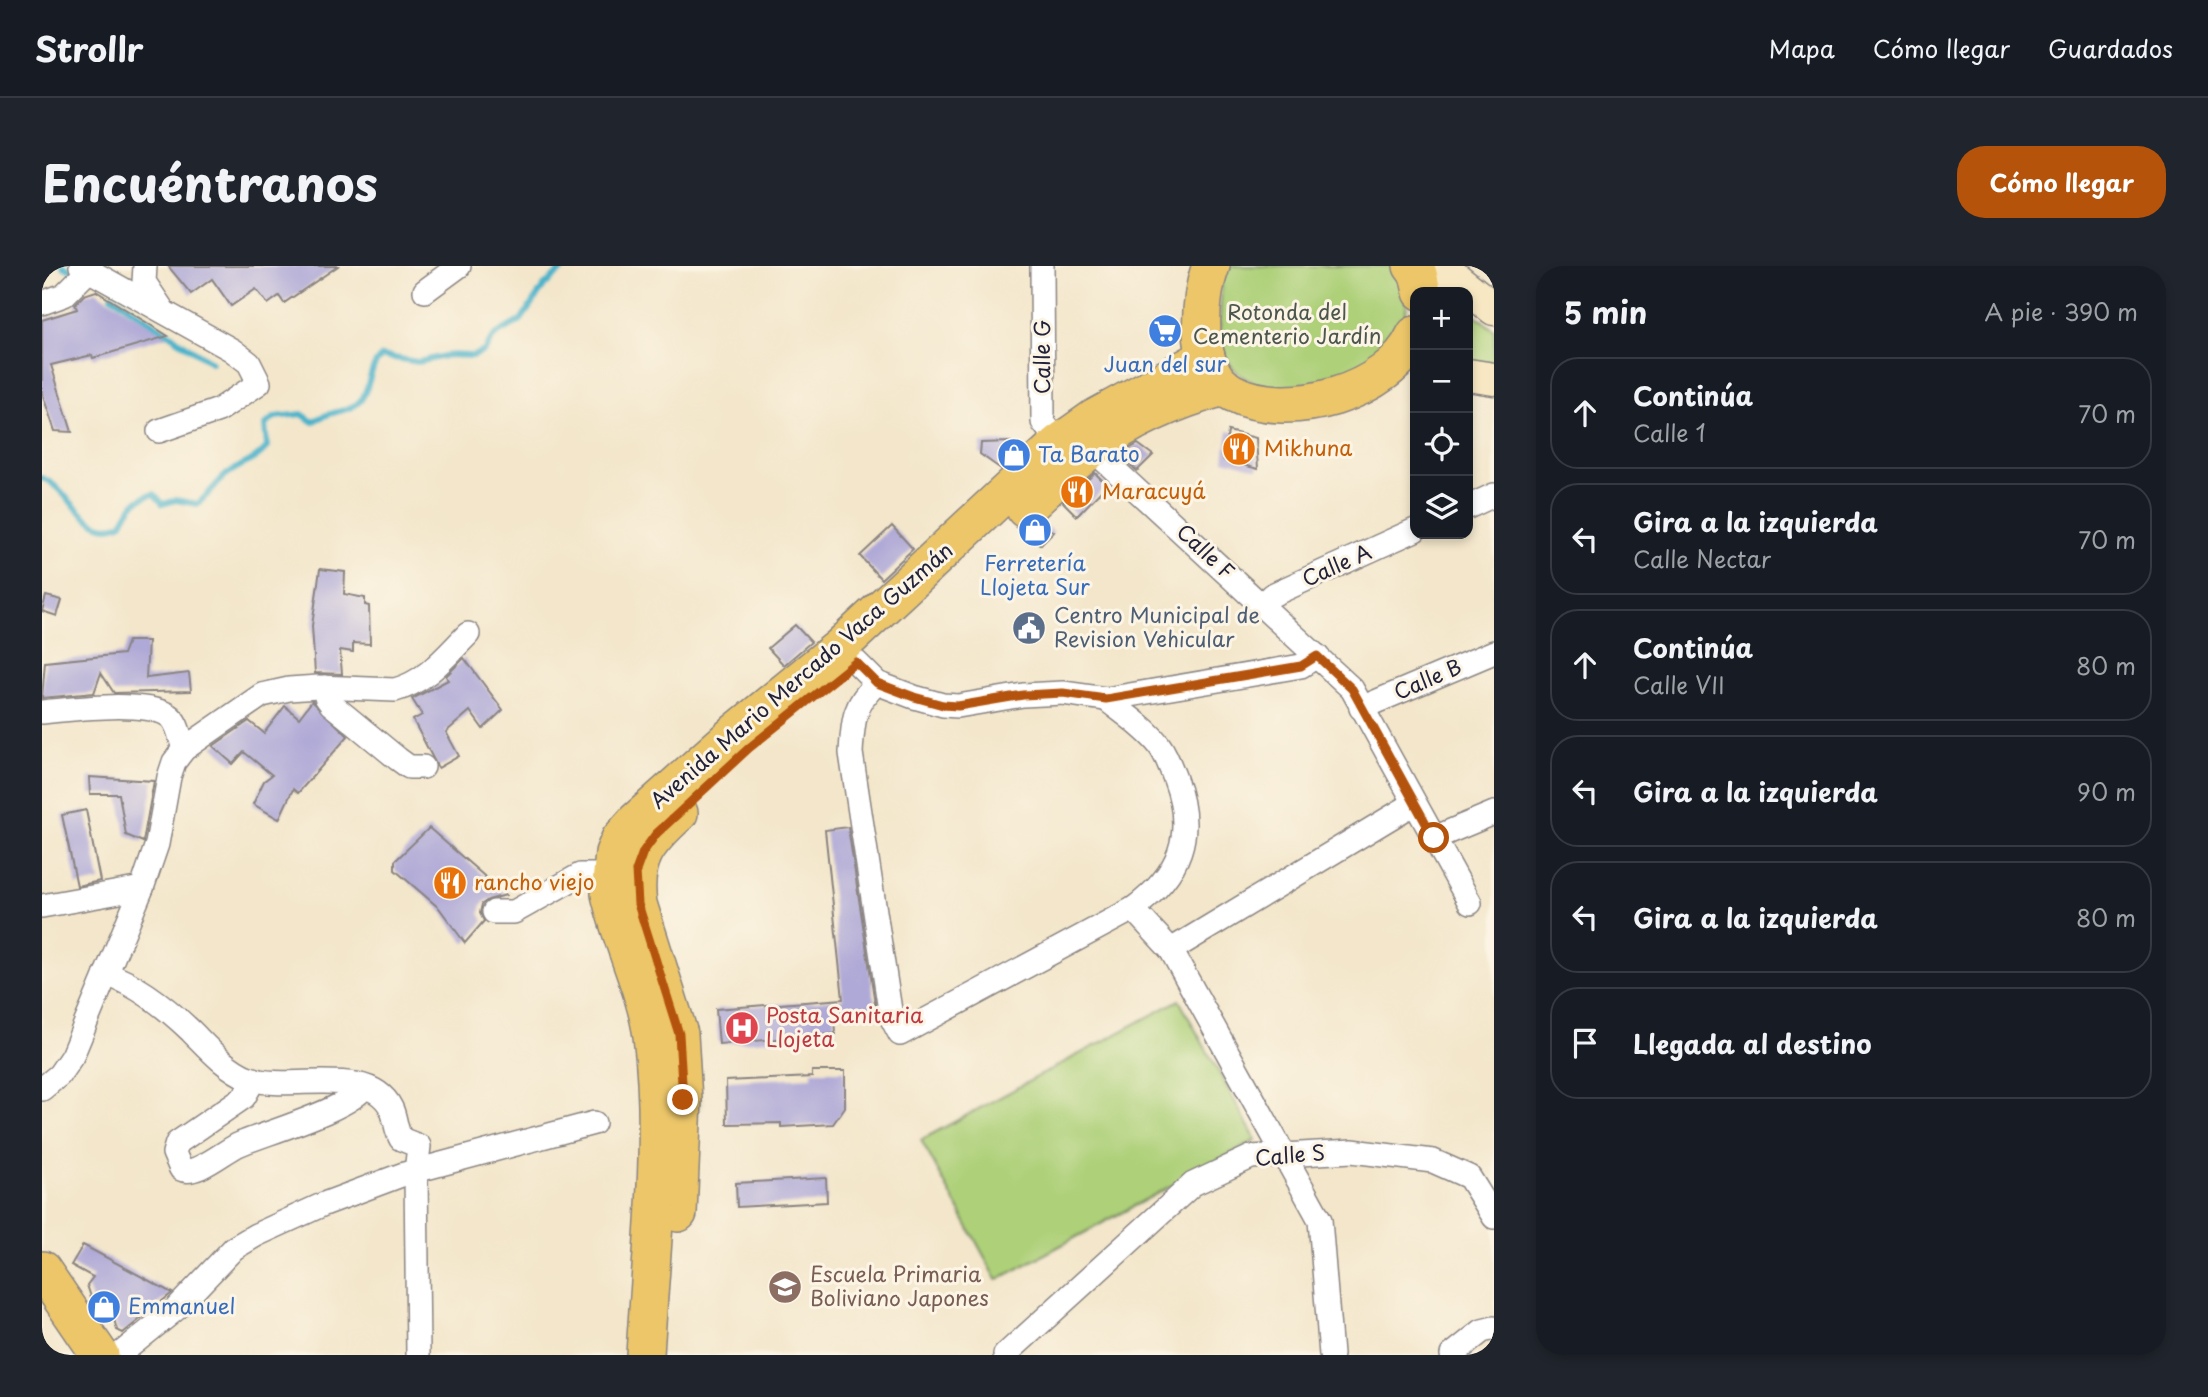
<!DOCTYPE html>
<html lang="es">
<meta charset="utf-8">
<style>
body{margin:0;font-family:"Playpen Sans",sans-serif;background:#20242c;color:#f1f3f6}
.controls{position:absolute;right:21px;top:21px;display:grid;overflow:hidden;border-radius:14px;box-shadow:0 4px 10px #0003}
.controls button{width:63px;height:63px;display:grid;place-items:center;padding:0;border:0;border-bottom:2px solid #363941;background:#171b24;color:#f1f3f6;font:35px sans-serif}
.stop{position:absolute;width:21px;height:21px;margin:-16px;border:5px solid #b45309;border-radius:50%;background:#fff}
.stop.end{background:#b45309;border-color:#fff;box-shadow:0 2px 7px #0008}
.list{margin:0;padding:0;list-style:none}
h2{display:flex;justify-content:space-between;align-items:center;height:91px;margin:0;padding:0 28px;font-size:30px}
h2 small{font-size:23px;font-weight:400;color:#9ea1a6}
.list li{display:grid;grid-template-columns:46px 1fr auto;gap:21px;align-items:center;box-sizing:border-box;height:112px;margin:0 14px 14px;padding:0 14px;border:2px solid #363941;border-radius:28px}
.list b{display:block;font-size:26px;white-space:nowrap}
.list p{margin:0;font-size:23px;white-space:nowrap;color:#9ea1a6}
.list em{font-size:23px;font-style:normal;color:#9ea1a6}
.icon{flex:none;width:38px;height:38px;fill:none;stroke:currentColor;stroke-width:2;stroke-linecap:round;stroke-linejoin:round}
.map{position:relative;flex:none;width:1452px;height:1089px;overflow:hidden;border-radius:28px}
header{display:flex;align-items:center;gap:42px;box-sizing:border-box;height:98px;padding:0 35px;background:#171b24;border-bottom:2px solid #363941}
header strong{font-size:33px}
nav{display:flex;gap:38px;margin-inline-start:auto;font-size:24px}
.intro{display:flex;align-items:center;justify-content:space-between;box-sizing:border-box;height:168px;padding:0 42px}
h1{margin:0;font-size:49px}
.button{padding:18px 32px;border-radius:28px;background:#b45309;color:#fff;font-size:24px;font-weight:700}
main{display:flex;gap:42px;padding:0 42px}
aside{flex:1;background:#171b24;border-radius:28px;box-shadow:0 4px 10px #0003}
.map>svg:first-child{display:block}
.green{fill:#add078;stroke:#68795a;stroke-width:2}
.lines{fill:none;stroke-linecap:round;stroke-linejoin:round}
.stream{stroke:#4bb3ca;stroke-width:6}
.building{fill:#afa9d7}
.street-casing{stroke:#8a8482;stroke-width:26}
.secondary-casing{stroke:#8a8482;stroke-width:35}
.primary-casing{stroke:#8a8482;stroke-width:40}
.street{stroke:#fff;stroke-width:23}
.secondary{stroke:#f7e8c3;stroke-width:32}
.primary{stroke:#ecc669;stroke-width:37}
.route{stroke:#b45309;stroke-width:9}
.labels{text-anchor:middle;stroke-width:6;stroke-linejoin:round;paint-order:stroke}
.park-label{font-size:21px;fill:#4c564d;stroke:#fcf5e5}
.street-label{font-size:21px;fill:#22223b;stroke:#fcf5e5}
.shop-label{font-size:21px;fill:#366cbe;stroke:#fcf5e5}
.food-label{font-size:21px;fill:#c56008;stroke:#fcf5e5;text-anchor:start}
.service-label{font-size:21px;fill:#4e5e75;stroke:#fcf5e5;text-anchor:start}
.health-label{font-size:21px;fill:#be3a42;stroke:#fcf5e5;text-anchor:start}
.education-label{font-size:21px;fill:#785e54;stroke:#fcf5e5;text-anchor:start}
</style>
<header>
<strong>Strollr</strong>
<nav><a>Mapa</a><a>Cómo llegar</a><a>Guardados</a></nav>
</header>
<div class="intro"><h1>Encuéntranos</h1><a class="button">Cómo llegar</a></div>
<main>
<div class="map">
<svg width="1452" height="1089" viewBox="0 0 1452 1089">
<rect width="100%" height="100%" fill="#fcf5e5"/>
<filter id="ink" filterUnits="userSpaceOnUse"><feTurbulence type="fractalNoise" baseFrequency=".0143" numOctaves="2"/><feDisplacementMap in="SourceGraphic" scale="14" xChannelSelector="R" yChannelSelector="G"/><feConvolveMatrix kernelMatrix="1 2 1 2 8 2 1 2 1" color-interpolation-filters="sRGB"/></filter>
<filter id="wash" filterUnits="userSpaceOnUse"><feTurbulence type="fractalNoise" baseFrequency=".00686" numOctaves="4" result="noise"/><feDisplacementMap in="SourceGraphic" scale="28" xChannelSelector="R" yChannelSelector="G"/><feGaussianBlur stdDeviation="1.57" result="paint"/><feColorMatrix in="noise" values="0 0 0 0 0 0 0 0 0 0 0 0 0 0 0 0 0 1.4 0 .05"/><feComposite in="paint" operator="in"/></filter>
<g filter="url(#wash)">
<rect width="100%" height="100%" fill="#f3e6ca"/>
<g class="green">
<path d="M1183,0h168c6,6 8,15 11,24 25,76 -141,133 -176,71 -13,-24 -6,-59 -6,-85z"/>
<polygon points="1426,43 1452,64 1452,98 1426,95"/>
<polygon points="1137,734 1214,874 955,1014 879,874"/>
</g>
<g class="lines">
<g class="stream">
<polyline points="21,0 35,7"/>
<polyline points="70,30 169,96"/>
<path d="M0,212c26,9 47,64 80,45 8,-16 13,-25 32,-29l9,10 13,-4 21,4c11,-8 18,-20 29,-29 16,-12 27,-12 41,-28l-2,-22 10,-8 27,-3 11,8c13,-11 36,-9 47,-21 11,-13 8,-34 22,-45l36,6 31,-7 24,1 11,-5 11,-16 26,-15 23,-34 22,-20"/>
</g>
</g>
<g id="blocks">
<g class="building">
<polygon points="126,0 296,0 242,37 237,30 226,38 214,23 189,40 170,13 149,28"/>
<polygon points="54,25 126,70 51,92 50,89 9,99 30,166 13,165 0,127 0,54 35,43 33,38 42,29"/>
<polygon points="1186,165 1214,172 1216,203 1182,194"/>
<polygon points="969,176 975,188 959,203 938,188 939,177"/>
<polygon points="1096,178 1111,189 1095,205 1077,189"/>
<polygon points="1053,207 1065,219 1035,250 1021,236"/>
<polygon points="999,257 1012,266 999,279 975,262 988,263"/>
<polygon points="850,260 871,283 839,313 818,290"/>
<polygon points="278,303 303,306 302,328 323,332 323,339 327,340 328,378 311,377 311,386 298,384 300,408 273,407 270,360"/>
<polygon points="4,330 20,334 15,350 0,345"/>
<polygon points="753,359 769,376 742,399 726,382"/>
<polygon points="86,375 106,375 104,412 147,407 149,425 72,427 59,407 52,427 0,432 3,396 81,388"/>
<polygon points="422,392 461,444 441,463 428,445 404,466 417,490 396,502 371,454 380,449 370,433 406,414 404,410"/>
<polygon points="270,435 306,470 256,527 251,523 237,553 211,538 222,515 230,509 202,486 191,498 171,480 207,455 222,467 243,440 257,452"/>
<polygon points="47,511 112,515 101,576 84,569 77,528 48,528"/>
<polygon points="44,544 58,615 35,620 20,549"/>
<polygon points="806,561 834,744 792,749 793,768 677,778 674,743 801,733 783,564"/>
<polygon points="387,562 464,629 446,634 440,638 438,647 442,655 423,677 397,642 353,604 353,595"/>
<polygon points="770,805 803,805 803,841 791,858 739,861 739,857 685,858 684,815 770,811"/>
<polygon points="784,912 785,936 695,941 694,917"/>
<polygon points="41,979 130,1027 81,1067 75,1064 70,1046 57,1050 54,1046 45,1019 51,1011 29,999"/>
</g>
</g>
</g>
<g filter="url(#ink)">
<use href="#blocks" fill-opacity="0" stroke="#8a8482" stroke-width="2"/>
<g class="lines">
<g class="street-casing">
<g id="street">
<polyline points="39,0 190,84 207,97 217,117 177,144 117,165"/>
<polyline points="103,0 102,16 120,43"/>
<polyline points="1000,0 1001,156 1017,177"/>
<polyline points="383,25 417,0"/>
<polyline points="0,37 22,29 47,4"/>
<polyline points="1050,183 1310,423 1428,637"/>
<polyline points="1426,241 1452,229"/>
<polyline points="1220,339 1230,329 1373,264"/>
<polyline points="814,396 835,417 872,431 901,439 916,440 981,429 1021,427 1064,433 1259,400 1275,390"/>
<path d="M835,417c-24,22 -24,38 -26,70l40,264 9,17 233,-125c47,-35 63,-74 42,-130 -4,-11 -9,-25 -16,-34 -14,-18 -36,-32 -53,-46"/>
<polyline points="283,421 284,431 289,438 356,493 367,501 381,501"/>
<polyline points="1319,442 1452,386"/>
<path d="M0,446c29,-3 101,-12 126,3 10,6 12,23 16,34"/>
<polyline points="1392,572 1452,547"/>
<polyline points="0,640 100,622"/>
<polyline points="1091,643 1129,684 1278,954 1289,1089"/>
<polyline points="452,646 472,646 538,609 567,609"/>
<polyline points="1129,684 1371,538"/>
<path d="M64,708c30,10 62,35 85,57 17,17 35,38 58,47 38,15 120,-15 142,30 5,10 4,21 10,31l18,7 -3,26 2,183"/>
<path d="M212,813l-10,18 -67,46 -3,10 7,16c15,8 44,-19 59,-25 26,-11 112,-36 124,-57"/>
<path d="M0,823l17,-14 13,-19 70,-168 15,-44 12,-67 5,-15 10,-13 78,-54 27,-6 29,-2 77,3c31,-8 51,-34 73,-56"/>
<polyline points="77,1089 134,1043 192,982 214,969 282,938 362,908 552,857"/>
<polyline points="963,1089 1151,918 1209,891 1310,885 1391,895 1427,911 1452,951"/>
<polyline points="1410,1089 1440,1065 1452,1062"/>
</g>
</g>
<g class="secondary-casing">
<g id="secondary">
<polyline points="1389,0 1412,11 1452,43"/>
<polyline points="1426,109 1452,113"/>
</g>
</g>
<g class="primary-casing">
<g id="primary">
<path d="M1169,0c-13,34 -18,107 22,127 56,28 156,0 182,-58"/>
<polyline points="1370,0 1376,8 1380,26"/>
<path d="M983,243c22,-20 44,-43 68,-61 39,-29 84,-48 131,-61"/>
<path d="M636,947l5,-113 -4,-66 -41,-130c-6,-45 9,-62 41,-91"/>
<polyline points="0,1004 58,1089"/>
<path d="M603,1089c6,-104 20,-215 7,-319 -7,-48 -31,-94 -42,-142l4,-41 6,-14 16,-18 101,-90 104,-85 218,-203 34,-24 113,-62"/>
</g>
</g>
<use href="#street" class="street"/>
<use href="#secondary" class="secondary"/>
<use href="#primary" class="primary"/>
</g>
</g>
<g class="lines" filter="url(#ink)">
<polyline class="route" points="641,834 637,768 596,638 594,605 601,586 614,568 707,482 814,396 835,417 872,431 901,439 916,440 981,429 1021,427 1064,433 1259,400 1275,390 1310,423 1392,572"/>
</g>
<defs>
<g id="supermarket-disc" transform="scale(1.75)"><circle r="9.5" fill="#3f7fe0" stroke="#fcf5e5"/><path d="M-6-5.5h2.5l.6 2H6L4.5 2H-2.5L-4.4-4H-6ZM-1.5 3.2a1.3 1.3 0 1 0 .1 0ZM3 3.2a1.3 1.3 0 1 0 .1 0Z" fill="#fff"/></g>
<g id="restaurant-disc" transform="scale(1.75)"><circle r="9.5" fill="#e8710a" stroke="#fcf5e5"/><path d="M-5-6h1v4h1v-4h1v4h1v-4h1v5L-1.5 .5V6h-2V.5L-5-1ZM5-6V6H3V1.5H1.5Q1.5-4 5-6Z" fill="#fff"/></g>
<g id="shop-disc" transform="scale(1.75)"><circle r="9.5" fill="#3f7fe0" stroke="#fcf5e5"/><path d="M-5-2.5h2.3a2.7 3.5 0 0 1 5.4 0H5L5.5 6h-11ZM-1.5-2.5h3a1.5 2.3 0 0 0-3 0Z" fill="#fff"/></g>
<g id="civic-disc" transform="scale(1.75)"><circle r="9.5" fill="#5c6f8a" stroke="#fcf5e5"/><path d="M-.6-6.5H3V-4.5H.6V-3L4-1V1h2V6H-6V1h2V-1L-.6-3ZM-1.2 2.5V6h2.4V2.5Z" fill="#fff"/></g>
<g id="hospital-disc" transform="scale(1.75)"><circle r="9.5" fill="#e0444e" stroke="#fcf5e5"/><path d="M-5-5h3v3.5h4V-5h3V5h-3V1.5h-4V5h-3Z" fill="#fff"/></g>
<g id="school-disc" transform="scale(1.75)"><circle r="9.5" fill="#8d6e63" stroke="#fcf5e5"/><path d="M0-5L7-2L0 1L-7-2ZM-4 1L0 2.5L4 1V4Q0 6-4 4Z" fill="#fff"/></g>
</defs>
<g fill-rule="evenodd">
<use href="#supermarket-disc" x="1123" y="65"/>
<use href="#restaurant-disc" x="1197" y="183"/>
<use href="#shop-disc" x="972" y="189"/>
<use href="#restaurant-disc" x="1035" y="226"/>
<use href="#shop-disc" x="993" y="264"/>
<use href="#civic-disc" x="987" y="362"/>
<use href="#restaurant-disc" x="408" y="617"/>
<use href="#hospital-disc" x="700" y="762"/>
<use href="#school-disc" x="743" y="1021"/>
<use href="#shop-disc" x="62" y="1041"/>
</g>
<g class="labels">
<g class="park-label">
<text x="1245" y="54">Rotonda del<tspan x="1245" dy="24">Cementerio Jardín</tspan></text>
</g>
<g class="street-label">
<text transform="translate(1001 91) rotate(-90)" y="7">Calle G</text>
<text transform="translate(1163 286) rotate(43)" y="7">Calle F</text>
<text transform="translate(1295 300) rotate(-24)" y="7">Calle A</text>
<text transform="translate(760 410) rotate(-41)" y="7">Avenida Mario Mercado Vaca Guzmán</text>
<text transform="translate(1386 414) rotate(-23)" y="7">Calle B</text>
<text transform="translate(1248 890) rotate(-5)" y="7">Calle S</text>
</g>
<g class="shop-label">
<text x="1123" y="106">Juan del sur</text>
<text x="996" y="196" text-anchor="start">Ta Barato</text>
<text x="993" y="305">Ferretería<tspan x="993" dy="24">Llojeta Sur</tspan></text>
<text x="86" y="1048" text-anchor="start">Emmanuel</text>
</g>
<g class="food-label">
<text x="1222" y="190">Mikhuna</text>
<text x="1060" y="233">Maracuyá</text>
<text x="432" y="624">rancho viejo</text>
</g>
<g class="service-label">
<text x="1012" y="357">Centro Municipal de<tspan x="1012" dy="24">Revision Vehicular</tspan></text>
</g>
<g class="health-label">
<text x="724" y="757">Posta Sanitaria<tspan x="724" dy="24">Llojeta</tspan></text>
</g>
<g class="education-label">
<text x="768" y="1016">Escuela Primaria<tspan x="768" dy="24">Boliviano Japones</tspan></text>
</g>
</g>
</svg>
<div class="controls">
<button>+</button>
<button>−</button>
<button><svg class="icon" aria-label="locate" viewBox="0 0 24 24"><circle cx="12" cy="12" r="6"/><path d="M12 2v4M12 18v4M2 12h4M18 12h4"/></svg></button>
<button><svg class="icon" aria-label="layers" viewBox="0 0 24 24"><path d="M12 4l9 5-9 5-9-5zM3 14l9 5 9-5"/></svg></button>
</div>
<div class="stop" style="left:1392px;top:572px"></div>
<div class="stop end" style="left:641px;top:834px"></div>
</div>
<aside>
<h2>5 min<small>A pie · 390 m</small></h2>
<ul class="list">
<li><svg class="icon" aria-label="ahead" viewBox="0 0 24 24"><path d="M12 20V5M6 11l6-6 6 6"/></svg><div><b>Continúa</b><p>Calle 1</p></div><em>70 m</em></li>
<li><svg class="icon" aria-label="left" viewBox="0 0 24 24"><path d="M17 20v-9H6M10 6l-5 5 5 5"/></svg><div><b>Gira a la izquierda</b><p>Calle Nectar</p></div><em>70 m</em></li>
<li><svg class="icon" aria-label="ahead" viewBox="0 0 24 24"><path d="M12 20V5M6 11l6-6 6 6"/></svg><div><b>Continúa</b><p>Calle VII</p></div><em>80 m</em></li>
<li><svg class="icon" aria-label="left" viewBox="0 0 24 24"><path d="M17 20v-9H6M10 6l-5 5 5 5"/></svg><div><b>Gira a la izquierda</b></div><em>90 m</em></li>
<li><svg class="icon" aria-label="left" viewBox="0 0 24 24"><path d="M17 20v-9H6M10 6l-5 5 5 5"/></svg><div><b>Gira a la izquierda</b></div><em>80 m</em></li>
<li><svg class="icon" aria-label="arrive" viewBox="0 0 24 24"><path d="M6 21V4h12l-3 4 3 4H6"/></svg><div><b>Llegada al destino</b></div></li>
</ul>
</aside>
</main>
